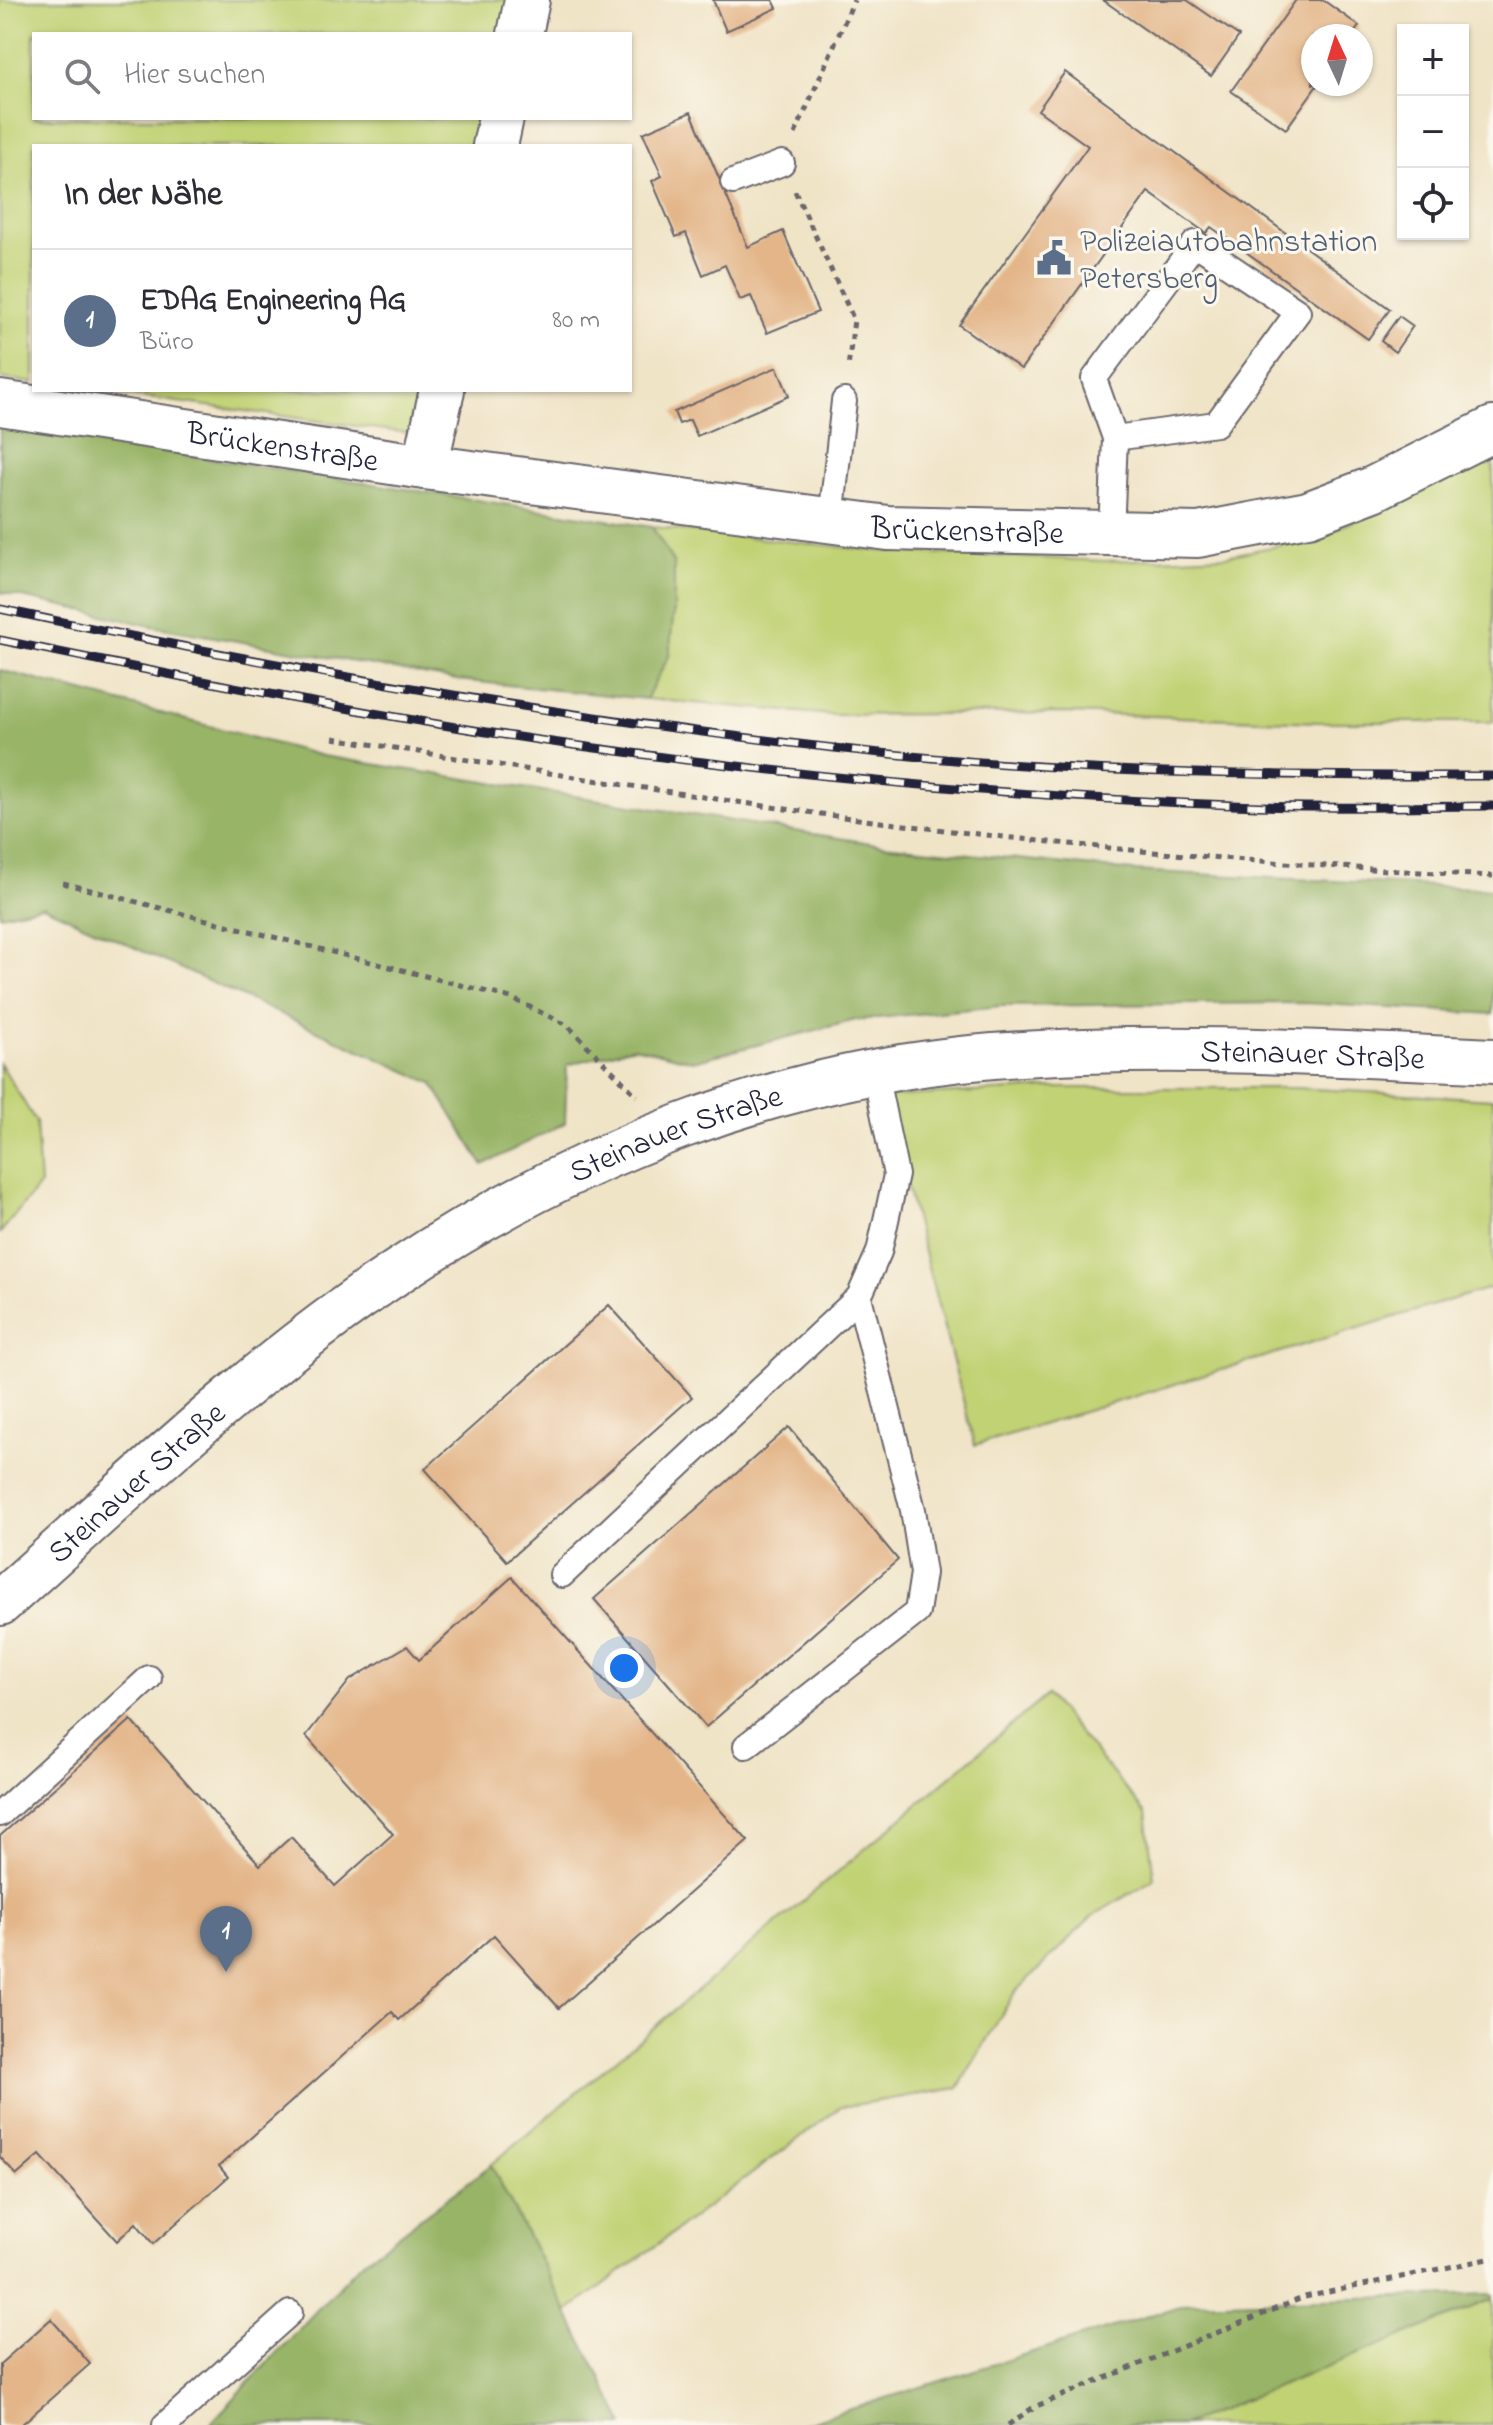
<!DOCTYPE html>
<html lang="de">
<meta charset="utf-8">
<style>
body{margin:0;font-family:"Indie Flower",sans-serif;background:#f2f2f3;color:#2b2b33}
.controls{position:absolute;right:24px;top:24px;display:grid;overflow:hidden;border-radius:0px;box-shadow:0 2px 6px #0004}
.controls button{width:72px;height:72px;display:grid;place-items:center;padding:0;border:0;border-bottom:2px solid #e1e1e2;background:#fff;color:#2b2b33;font:40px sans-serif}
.compass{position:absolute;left:1301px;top:24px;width:72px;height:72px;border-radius:50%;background:#fff;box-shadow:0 2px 6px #0004;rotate:356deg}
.you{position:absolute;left:624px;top:1668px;width:28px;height:28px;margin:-20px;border:6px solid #fff;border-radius:50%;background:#1a73e8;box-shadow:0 0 0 12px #1a73e833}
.badge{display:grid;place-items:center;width:52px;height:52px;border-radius:50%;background:#1f6fb2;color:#fff;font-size:26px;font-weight:700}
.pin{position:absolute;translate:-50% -66px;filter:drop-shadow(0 2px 4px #0008)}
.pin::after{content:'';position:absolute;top:42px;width:28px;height:24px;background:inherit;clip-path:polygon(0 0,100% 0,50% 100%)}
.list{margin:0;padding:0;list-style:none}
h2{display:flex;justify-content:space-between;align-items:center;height:104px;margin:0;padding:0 32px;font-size:34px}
h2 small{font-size:26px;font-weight:400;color:#7c7c81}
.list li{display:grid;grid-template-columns:52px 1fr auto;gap:24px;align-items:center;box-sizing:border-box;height:144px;padding:0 32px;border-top:2px solid #e1e1e2}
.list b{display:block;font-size:30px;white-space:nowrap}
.list p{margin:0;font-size:26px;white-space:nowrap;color:#7c7c81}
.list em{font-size:26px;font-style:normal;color:#7c7c81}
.icon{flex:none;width:44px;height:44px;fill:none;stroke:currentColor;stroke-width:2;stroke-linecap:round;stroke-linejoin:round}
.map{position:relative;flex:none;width:1493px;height:2425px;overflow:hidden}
.search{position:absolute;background:#fff;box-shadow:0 2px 6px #0004;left:32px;top:32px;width:600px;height:88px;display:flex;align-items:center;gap:20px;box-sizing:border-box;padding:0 28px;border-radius:0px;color:#7c7c81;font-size:30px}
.panel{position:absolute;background:#fff;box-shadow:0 2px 6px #0004;left:32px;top:144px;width:600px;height:248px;border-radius:0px}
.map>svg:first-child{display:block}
.green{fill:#c1d275;stroke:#727a58;stroke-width:2}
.forest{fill:#98b466;stroke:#5d6b50;stroke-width:2}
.building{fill:#e3b588}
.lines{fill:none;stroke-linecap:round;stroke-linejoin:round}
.service-casing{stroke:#6a666c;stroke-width:28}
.minor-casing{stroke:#6a666c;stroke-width:48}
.tertiary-casing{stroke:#6a666c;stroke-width:48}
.path{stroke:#6a666c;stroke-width:5;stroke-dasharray:6 6;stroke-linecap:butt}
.service{stroke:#fff;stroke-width:24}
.minor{stroke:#fff;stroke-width:44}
.tertiary{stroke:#fff;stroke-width:44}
.rail-casing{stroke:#22223b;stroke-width:9}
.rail{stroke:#fbf7ec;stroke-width:6;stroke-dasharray:18;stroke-linecap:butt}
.labels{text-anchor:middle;stroke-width:6;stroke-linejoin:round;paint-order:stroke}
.service-label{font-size:32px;fill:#4e5e75;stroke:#fbf7ec;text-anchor:start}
.street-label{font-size:32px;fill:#22223b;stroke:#fbf7ec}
</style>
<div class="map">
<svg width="1493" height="2425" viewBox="0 0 1493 2425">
<rect width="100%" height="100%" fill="#fbf7ec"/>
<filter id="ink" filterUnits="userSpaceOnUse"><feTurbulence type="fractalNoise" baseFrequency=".0125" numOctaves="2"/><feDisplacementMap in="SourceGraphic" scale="16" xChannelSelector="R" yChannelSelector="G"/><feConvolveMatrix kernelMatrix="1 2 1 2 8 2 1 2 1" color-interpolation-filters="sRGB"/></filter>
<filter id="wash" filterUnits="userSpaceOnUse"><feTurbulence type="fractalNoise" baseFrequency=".006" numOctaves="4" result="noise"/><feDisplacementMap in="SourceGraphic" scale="32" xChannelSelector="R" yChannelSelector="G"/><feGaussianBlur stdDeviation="1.8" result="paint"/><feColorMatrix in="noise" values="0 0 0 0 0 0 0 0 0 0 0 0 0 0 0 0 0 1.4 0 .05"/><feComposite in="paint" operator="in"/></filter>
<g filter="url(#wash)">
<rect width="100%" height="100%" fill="#f0e4c7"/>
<g class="green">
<polygon points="0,0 513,0 505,34 34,34 34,118 486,118 480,146 34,146 34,383 0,378"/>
<polygon points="89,390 425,390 415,434"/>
<polygon points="1493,457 1493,722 1318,722 1068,713 833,715 646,699 669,656 674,609 674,564 652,527 879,551 1105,561 1226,556 1317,538"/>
<polygon points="0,1063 36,1122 40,1185 0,1233"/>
<polygon points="1050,1088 1296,1088 1493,1099 1493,1287 975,1445 883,1097"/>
<polygon points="1047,1695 1146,1813 1154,1879 1091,1917 1015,1992 958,2088 841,2107 567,2312 491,2165"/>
<polygon points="1493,2296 1493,2425 1181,2425"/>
</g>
<g class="forest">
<polygon points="0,426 652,527 674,564 674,609 669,656 646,699 457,680 152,626 0,592"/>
<polygon points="0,670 322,756 883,845 1133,871 1493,889 1493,1014 1304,1003 1001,1006 856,1020 693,1061 634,1047 567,1065 565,1123 483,1165 432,1083 43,906 0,915"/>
<polygon points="491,2165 625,2425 209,2425 360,2264"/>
<polygon points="1493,2294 1493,2299 1184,2425 800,2425 1189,2303"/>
</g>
<g id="blocks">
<g class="building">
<polygon points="713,0 773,0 777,8 726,31"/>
<polygon points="1103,0 1187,0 1239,36 1211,76"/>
<polygon points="1296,0 1323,0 1359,26 1352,36 1313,36 1313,84 1318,84 1286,129 1231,91"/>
<polygon points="1065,72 1390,309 1368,339 1211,227 1206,233 1148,192 1021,369 959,325 1088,146 1038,110"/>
<polygon points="691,112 748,247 783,231 818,312 767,333 751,296 740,300 725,265 703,275 686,233 676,237 652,181 662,176 643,133"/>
<polygon points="1399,316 1413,326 1395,352 1381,341"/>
<polygon points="777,367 789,396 697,436 690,420 679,424 674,412"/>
<polygon points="609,1305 692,1397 507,1561 425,1469"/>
<polygon points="789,1427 898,1560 706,1727 594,1599"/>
<polygon points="512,1577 748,1841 559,2008 494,1935 399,2020 392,2012 219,2166 228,2177 153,2244 136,2223 117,2241 40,2155 17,2175 0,2157 0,1836 131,1720 260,1865 291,1837 335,1886 393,1834 306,1736 350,1680 407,1646 419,1660"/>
<polygon points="51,2319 90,2364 21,2425 0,2425 0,2364"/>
</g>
</g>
</g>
<g filter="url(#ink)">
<use href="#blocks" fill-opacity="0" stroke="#6a666c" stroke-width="2"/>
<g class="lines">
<g class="service-casing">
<g id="service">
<polyline points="733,182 782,163"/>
<polyline points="831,520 844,401"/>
<polyline points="1111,533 1115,438 1094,379 1195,243 1298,312 1216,424 1115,438"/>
<polyline points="562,1575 859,1297 879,1252 896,1175 875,1073"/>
<polyline points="746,1746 917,1612 923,1573 913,1510 859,1297"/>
<polyline points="0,1814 149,1678"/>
<polyline points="165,2425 290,2313"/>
</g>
</g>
<g class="minor-casing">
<g id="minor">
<polyline points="520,34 527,0"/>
<polyline points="495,146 501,118"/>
<path id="s1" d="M0,403l425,64 463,61 310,7 110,-21 65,-25 120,-60"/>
<polyline points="425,467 442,390"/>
</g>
</g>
<g class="tertiary-casing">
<g id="tertiary">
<path id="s2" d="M0,1603c128,-114 254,-236 397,-331 178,-118 381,-199 596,-216 166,-13 334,-3 500,5"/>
</g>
</g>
<g class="path">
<polyline points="795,134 854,0"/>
<polyline points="795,191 854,320 848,368"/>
<path d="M333,738c229,37 459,76 689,101 157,17 314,29 471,37"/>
<polyline points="63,883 511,998 567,1025 637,1096"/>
<polyline points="1008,2425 1034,2407 1305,2297 1493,2258"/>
</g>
<use href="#service" class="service"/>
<use href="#minor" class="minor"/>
<use href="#tertiary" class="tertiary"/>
<g class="rail-casing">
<g id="rail">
<path d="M0,609c301,64 604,117 911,147 194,19 388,20 582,20"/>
<path d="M0,640c190,39 381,78 573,105 226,32 457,53 685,61 78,3 157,0 235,0"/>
</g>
</g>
<use href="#rail" class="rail"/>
</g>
</g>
<defs>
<g id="civic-bare" transform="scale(2.76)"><path d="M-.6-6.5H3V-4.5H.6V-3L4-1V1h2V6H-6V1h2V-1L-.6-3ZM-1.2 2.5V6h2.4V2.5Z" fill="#5c6f8a" stroke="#fbf7ec" stroke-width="2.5" paint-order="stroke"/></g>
</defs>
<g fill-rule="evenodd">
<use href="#civic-bare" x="1054" y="258"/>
</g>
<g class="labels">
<g class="service-label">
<text x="1080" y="251">Polizeiautobahnstation<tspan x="1080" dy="37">Petersberg</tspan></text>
</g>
<g class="street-label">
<text dy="11" stroke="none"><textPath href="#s1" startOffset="286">Brückenstraße</textPath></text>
<text dy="11" stroke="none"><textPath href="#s1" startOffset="976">Brückenstraße</textPath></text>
<text dy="11" stroke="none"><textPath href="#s2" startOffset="1478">Steinauer Straße</textPath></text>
<text dy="11" stroke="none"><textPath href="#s2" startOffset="830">Steinauer Straße</textPath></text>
<text dy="11" stroke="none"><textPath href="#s2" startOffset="182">Steinauer Straße</textPath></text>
</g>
</g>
</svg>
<div class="controls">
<button>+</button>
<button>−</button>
<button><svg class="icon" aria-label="locate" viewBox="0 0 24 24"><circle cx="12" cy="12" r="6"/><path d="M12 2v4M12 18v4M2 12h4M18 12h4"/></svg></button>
</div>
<svg class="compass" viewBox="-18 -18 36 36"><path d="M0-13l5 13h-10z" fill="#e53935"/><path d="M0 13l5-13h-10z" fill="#7c7c81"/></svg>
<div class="you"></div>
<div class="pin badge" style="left:226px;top:1972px;background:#5c6f8a">1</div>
<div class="search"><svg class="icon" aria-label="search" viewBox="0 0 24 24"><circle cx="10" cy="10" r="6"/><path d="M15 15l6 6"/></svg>Hier suchen</div>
<section class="panel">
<h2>In der Nähe<small></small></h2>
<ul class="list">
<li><span class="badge" style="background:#5c6f8a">1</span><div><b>EDAG Engineering AG</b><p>Büro</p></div><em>80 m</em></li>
</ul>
</section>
</div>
